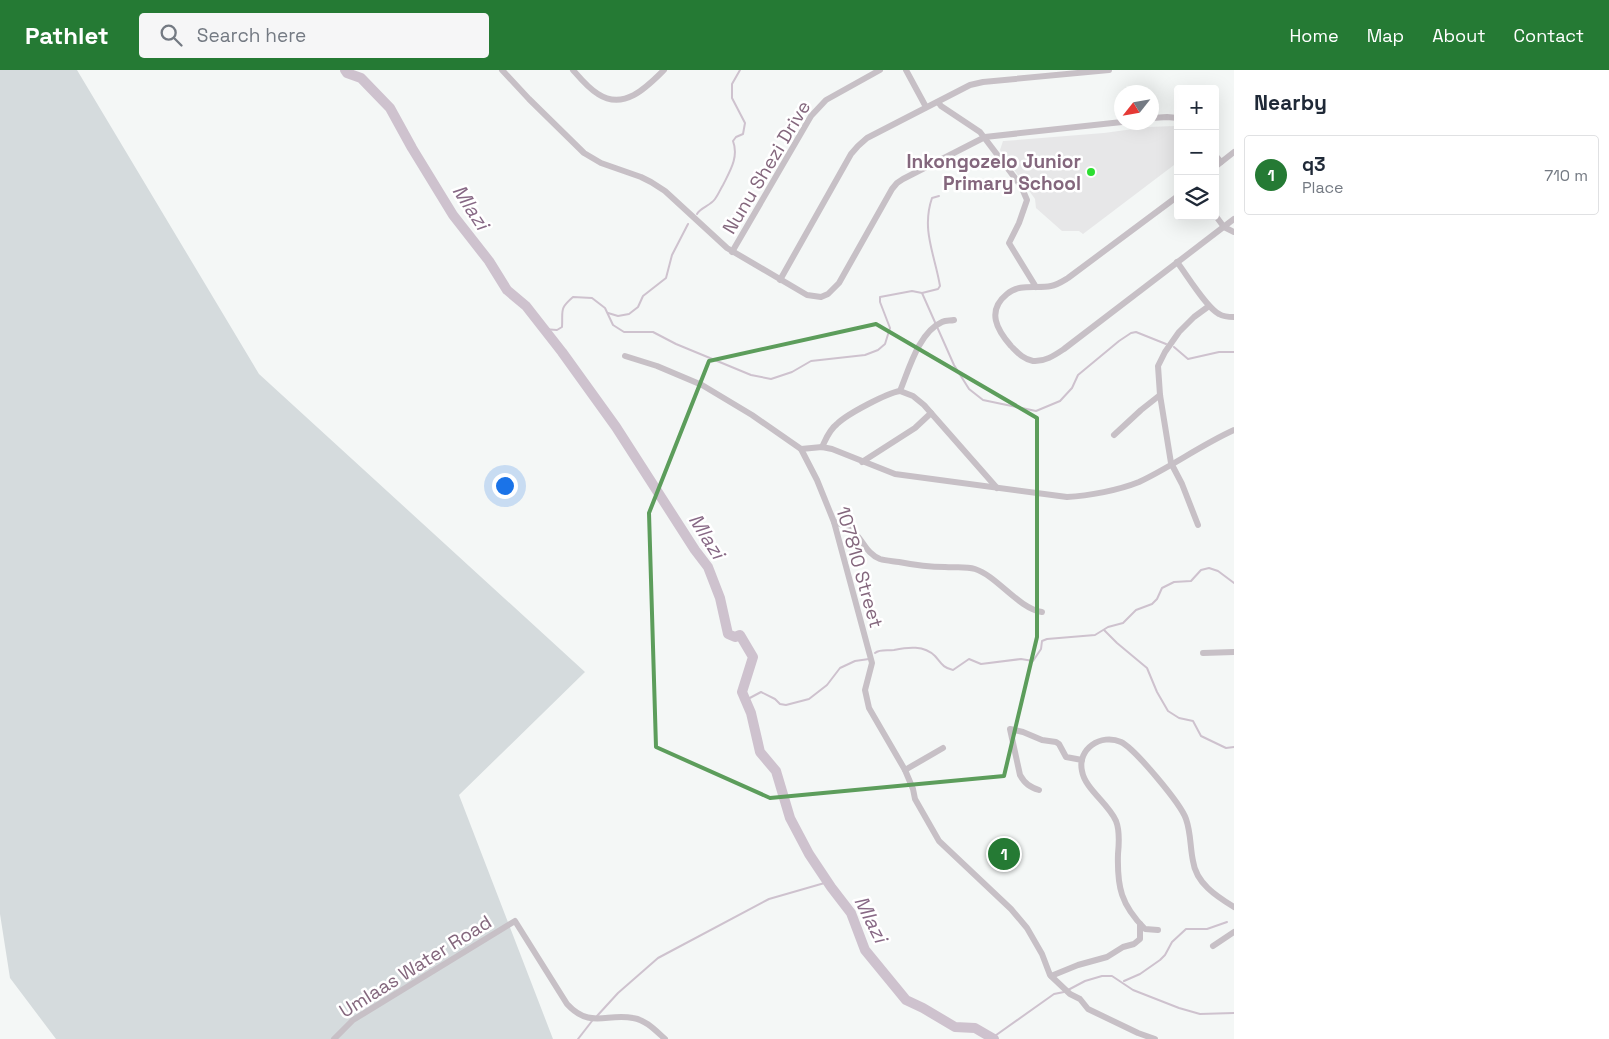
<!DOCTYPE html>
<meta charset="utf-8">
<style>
body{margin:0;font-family:"Space Grotesk",sans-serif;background:#f6f6f7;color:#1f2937}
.controls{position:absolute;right:15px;top:15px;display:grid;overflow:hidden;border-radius:5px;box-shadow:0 5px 20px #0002}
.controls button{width:45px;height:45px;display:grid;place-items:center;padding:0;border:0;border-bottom:1px solid #e0e1e3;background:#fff;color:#1f2937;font:25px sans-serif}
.compass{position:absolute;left:1114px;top:15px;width:45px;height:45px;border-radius:50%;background:#fff;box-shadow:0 5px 20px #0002;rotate:239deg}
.you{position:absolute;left:504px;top:415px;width:18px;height:18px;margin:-12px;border:4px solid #fff;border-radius:50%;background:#1a73e8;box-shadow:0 0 0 8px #1a73e833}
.badge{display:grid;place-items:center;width:32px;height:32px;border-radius:50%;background:#257a34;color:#fff;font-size:16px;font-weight:700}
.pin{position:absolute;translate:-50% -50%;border:2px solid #fff;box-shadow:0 1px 5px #0006}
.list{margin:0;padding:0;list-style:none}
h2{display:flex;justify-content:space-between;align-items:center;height:65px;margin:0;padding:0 20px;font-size:21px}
h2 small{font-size:16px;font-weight:400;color:#747a83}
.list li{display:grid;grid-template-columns:32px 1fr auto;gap:15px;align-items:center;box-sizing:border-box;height:80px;margin:0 10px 10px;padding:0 10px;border:1px solid #e0e1e3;border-radius:5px}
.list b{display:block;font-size:19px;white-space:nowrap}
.list p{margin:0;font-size:16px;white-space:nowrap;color:#747a83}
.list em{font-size:16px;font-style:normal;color:#747a83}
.icon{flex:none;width:28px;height:28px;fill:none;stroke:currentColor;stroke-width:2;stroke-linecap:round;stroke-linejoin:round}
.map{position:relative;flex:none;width:1234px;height:969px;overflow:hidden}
header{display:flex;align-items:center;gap:30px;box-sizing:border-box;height:70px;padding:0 25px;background:#257a34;color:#fff}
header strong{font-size:24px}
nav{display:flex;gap:28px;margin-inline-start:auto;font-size:18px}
.search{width:350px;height:45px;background:#f6f6f7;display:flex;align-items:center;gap:12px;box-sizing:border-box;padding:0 18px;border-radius:5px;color:#747a83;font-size:19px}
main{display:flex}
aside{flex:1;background:#fff}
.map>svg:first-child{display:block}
.built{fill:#e7e7e8}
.green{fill:#d5dbdd}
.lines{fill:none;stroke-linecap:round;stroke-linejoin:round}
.stream{stroke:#cec2ce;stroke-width:2}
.river{stroke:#cec2ce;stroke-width:10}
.street{stroke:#c7c0c6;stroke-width:6}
.marked{fill:none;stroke:#5c9d5b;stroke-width:4;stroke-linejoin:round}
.poi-dot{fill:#2cde31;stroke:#fff;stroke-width:2}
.labels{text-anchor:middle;stroke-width:5;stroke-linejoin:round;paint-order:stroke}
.poi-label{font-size:19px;font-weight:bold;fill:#84677d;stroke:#fff;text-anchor:end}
.street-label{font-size:19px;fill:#84677d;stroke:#fff}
.water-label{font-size:20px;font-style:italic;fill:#876885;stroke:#fff}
</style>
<header>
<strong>Pathlet</strong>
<div class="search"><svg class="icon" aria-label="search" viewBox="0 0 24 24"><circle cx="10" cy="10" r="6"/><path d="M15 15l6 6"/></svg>Search here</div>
<nav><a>Home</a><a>Map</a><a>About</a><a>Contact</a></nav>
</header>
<main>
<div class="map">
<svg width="1234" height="969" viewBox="0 0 1234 969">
<rect width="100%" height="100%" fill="#f4f7f6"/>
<polygon class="built" points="1175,56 1178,56 1178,92 1083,164 1079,161 1062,161 1036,138 1035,129 1000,80 1003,71 1004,71 1104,63 1148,57"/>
<polygon class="green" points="0,0 77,0 259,304 585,602 459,725 553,969 56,969 10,908 0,844"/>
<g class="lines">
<g class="stream">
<path d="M697,144c4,-7 13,-8 18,-15 3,-4 5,-9 8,-14 7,-14 16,-28 10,-44l3,-4 7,-3 2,-11 -13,-25v-14l8,-14"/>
<path d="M922,223l16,-4 2,-3c-5,-31 -19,-56 -8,-88l7,-2"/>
<polyline points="608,243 618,246 629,244 638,237 643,226 666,208 672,185 688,154"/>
<path d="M543,259l14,1 5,-3c1,-17 -3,-18 11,-30l19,1 13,10 8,17 11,7h29l23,12 75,31 20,4 21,-7 19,-11 54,-6 13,-5 7,-6 5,-16 -10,-26v-5l32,-6 10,2 32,72 15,24 14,11 19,4 34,7 24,-10 12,-13 6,-13 41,-34 12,-8 5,-1 30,12"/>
<polyline points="1174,277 1188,289 1219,282 1234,282"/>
<polyline points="1104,560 1117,573 1147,598 1157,622 1168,641 1179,648 1193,651 1201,666 1226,678 1234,677"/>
<path d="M875,583c5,-4 12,-2 19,-3 14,-3 30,-5 41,6 6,7 8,12 18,14l16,-11 12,5 40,-5 12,2 8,-12 1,-8 5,-2 48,-4 13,-8 15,-4 13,-13 16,-6 5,-5 5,-11 12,-6 17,-1 10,-11 8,-2 9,3 16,12"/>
<polyline points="746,630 761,622 775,629 780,634 786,635 809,629 827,615 840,598 855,591 869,589"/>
<polyline points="1124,911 1140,904 1160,890 1165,885 1172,872 1186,859 1207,859 1227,852"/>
<polyline points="1068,920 1085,911 1102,906 1112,906 1133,920 1179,938 1200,944 1234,943"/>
<polyline points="597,946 618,923 658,888 769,829 828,812"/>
<polyline points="992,968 1054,924 1064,922"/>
<polyline points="578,969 592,951"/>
</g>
<polyline class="river" points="345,0 347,3 361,8 390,38 412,78 453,145 489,191 507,220 526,236 562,282 616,357 695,480 708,497 720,528 728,564 735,567 740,565 753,587 742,622 751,643 760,682 776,701 790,748 809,784 831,817 851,843 865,880 906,930 923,938 955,957 975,958 994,969"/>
<g class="street">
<polyline points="502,0 529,29 584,83 601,93 641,107 651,112 665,121 727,178 807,225 821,227 828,224 839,213 892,119 897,113 903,109 985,67 1122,52"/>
<path d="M573,0c7,8 15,18 25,24 26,17 49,-7 66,-24"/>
<polyline points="906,0 926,37"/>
<polyline points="938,32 941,36 980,62 1021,116 1027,130 1019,153 1009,173 1036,217"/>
<polyline points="1152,48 1167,47 1178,48"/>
<polyline points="1215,85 1221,92"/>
<polyline points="1215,97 1234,82"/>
<path d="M1178,126l-110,82c-5,3 -11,7 -17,8 -15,3 -31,-3 -44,8 -21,17 -10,36 4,52 7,7 12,13 22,15 12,1 22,-6 31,-12l170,-130"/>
<polyline points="1215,145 1224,157 1234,162"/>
<polyline points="732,182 811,46 826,30 880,0"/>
<path d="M1177,192c10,13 29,45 42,52 5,3 10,3 15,3"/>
<polyline points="780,210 851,84 858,76 867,68 970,15 983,12 1109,0"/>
<polyline points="625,286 657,296 702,315 752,345 801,379 817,410 834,452 872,593 865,620 869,638 905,700 913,719 915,729 939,771 1011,839 1027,858 1042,884 1050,905 1051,906 1078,895 1107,887 1123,877 1134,874 1140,869 1140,854"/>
<polyline points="900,321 913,326 924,335 997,418"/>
<path d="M900,321c9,-22 19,-59 42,-69 4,-2 8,-1 12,-2"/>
<polyline points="1114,365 1141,340 1160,325"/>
<path d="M822,377c4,-8 7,-17 15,-23 10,-10 50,-31 63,-33"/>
<path d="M801,379l21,-2 10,2 63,25 172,23c22,-1 52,-7 72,-15 32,-15 62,-37 95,-52"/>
<polyline points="862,392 915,358 931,343"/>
<path d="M834,452c30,7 26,29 46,37 6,2 13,2 19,3 15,3 30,5 46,5 10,1 20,-1 30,2 22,7 43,39 67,43"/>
<polyline points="1198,455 1182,414 1171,393 1160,325 1158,296 1165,282 1179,262 1194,247 1209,236"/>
<polyline points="1203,583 1234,582"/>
<polyline points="905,700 943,678"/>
<path d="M1039,720c-9,-3 -14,-6 -19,-15l-10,-46 13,3 19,8 14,2 3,2 7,13 16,3"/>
<path d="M1158,860l-13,-1c-24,-24 -28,-42 -27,-75 1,-10 2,-23 -2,-33 -8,-18 -31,-32 -34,-50 -5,-22 19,-38 39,-29 14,7 60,62 65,77 5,14 4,28 7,42 3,22 23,35 41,46"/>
<polyline points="1213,876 1234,862"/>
<polyline points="1051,906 1070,924 1080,929 1088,939 1138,963 1155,969"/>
<path d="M334,969l19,-19 162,-99 52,83c23,25 39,9 66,14 13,2 22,12 32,21"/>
</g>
</g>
<path class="marked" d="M876,254l161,94v219l-33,139 -234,22 -114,-51 -7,-234 60,-152z"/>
<circle class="poi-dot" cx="1091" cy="102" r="5"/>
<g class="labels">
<g class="poi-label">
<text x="1081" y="98">Inkongozelo Junior<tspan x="1081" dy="22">Primary School</tspan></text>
</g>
<g class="street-label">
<text transform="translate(766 97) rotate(-59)" y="7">Nunu Shezi Drive</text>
<text transform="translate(860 497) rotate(74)" y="7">107810 Street</text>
<text transform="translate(415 896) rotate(-32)" y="7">Umlaas Water Road</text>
</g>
<g class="water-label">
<text transform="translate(471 137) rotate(57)" y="7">Mlazi</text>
<text transform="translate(707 466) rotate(58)" y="7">Mlazi</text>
<text transform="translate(871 849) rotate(63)" y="7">Mlazi</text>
</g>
</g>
</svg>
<div class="controls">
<button>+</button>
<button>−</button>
<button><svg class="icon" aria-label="layers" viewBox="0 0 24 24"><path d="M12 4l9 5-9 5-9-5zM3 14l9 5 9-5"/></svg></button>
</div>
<svg class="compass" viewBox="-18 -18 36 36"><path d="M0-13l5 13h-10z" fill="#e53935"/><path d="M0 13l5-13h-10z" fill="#747a83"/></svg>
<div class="you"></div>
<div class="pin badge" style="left:1004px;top:784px">1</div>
</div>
<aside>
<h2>Nearby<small></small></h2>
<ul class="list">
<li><span class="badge">1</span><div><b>q3</b><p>Place</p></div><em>710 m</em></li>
</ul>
</aside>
</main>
